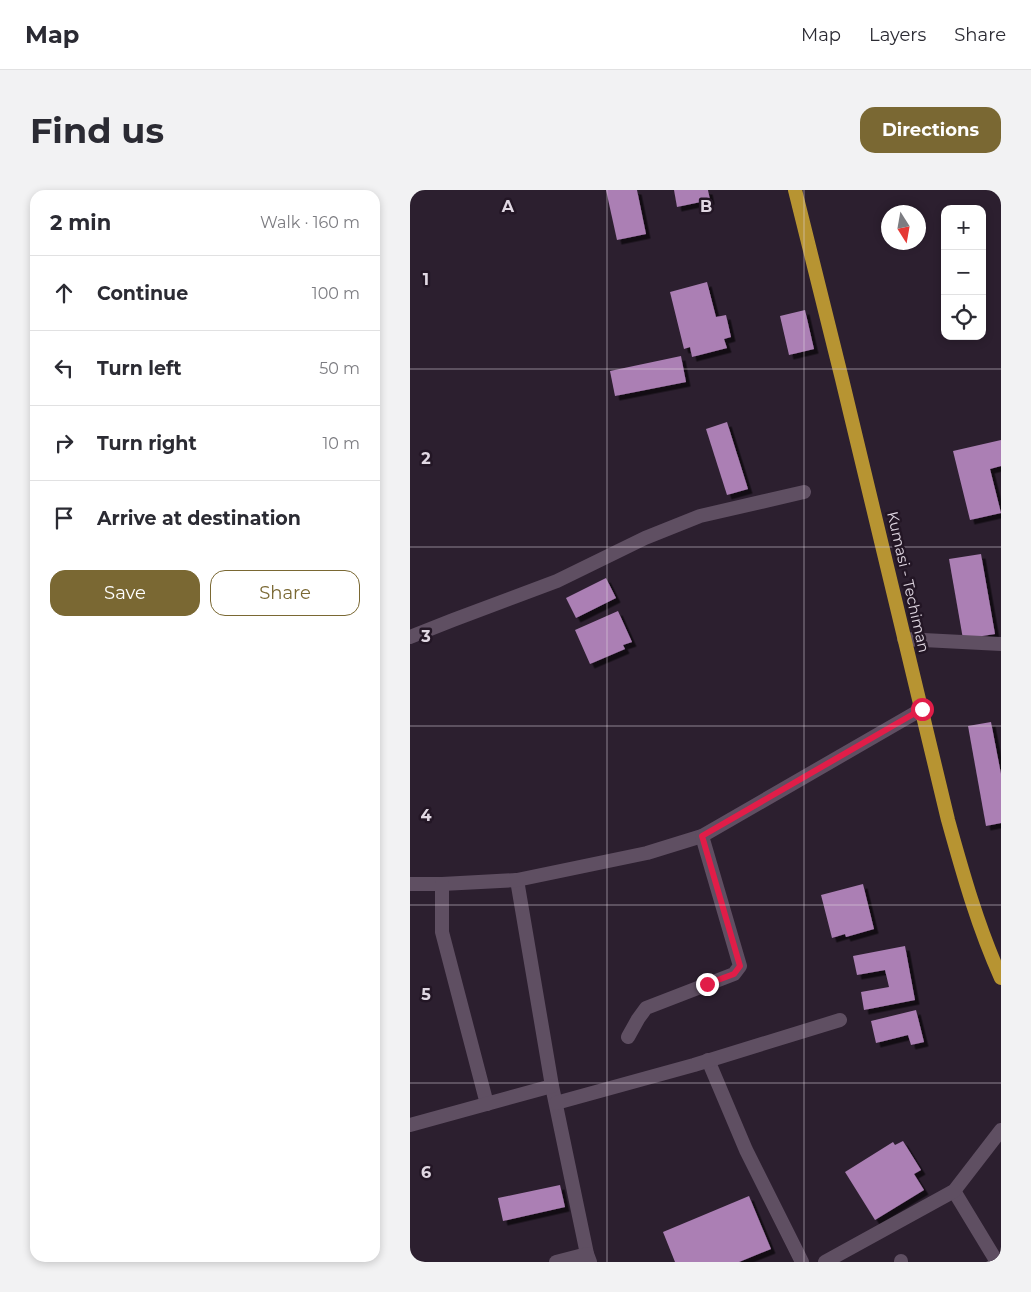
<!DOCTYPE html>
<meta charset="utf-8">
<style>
body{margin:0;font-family:Montserrat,sans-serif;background:#f2f2f3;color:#2b2b33}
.controls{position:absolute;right:15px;top:15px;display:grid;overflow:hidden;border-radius:10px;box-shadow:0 2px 8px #0003}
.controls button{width:45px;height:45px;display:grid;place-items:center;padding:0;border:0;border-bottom:1px solid #e1e1e2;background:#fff;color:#2b2b33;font:25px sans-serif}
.compass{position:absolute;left:471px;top:15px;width:45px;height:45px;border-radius:50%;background:#fff;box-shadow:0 2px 8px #0003;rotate:169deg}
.stop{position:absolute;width:15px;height:15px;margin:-11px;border:4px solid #e11d48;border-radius:50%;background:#fff}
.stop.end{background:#e11d48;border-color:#fff;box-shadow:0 1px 5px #0008}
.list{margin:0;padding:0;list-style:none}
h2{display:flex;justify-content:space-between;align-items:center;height:65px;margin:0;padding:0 20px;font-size:21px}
h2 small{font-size:16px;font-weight:400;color:#7c7c81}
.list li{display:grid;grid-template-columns:32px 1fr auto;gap:15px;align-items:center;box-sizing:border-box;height:75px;padding:0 20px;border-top:1px solid #e1e1e2}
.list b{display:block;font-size:19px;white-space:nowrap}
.list em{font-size:16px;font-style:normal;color:#7c7c81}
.actions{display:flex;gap:10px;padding:15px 20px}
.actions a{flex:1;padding:11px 0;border:1px solid #7a6833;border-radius:15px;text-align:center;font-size:18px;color:#7a6833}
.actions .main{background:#7a6833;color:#fff}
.icon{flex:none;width:28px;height:28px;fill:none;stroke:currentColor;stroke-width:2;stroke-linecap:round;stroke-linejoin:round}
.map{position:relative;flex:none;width:591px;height:1072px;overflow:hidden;border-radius:15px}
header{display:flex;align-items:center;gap:30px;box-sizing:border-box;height:70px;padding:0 25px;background:#fff;border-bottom:1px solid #e1e1e2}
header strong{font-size:24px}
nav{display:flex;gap:28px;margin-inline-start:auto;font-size:18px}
.intro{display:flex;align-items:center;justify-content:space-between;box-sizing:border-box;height:120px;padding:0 30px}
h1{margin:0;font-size:35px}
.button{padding:12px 22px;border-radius:15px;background:#7a6833;color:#fff;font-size:18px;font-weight:700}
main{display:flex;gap:30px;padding:0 30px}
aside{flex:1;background:#fff;border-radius:15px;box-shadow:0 2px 8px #0003}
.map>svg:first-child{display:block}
.building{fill:#ab7fb4;filter:url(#shadow)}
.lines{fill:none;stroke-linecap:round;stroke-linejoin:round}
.minor{stroke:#5f4f62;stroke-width:14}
.trunk{stroke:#b79432;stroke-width:14}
.route{stroke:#e11d48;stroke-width:6}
.grid{fill:none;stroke:#e1d8e3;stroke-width:1;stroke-opacity:0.55}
.labels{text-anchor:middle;stroke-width:5;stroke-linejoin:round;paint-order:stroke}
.street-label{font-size:15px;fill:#e1d8e3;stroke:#231625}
.grid-label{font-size:16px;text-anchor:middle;font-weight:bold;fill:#e1d8e3;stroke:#231625;stroke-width:5;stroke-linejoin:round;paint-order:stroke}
</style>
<header>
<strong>Map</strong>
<nav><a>Map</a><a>Layers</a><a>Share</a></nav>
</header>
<div class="intro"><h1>Find us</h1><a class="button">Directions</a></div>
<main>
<aside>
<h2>2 min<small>Walk · 160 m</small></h2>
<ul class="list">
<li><svg class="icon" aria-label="ahead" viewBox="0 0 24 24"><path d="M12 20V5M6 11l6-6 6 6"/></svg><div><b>Continue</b></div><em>100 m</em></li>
<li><svg class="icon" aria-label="left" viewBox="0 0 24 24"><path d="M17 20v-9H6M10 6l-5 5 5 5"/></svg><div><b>Turn left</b></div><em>50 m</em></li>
<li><svg class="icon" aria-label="right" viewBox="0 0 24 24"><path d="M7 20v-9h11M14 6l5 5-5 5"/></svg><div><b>Turn right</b></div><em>10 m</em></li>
<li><svg class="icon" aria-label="arrive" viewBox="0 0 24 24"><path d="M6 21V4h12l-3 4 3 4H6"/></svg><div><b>Arrive at destination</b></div></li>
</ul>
<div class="actions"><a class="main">Save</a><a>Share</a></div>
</aside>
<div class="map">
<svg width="591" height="1072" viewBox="0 0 591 1072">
<defs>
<filter id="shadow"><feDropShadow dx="4.5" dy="4.5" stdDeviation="0" flood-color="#0009"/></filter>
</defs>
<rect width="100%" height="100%" fill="#2c1f2f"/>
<g class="building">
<polygon points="196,0 227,0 236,44 207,50"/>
<polygon points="264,0 298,0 300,10 267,17"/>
<polygon points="297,92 306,127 316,125 321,147 314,149 317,158 282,167 280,157 274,159 260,102"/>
<polygon points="395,120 404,159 379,165 370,126"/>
<polygon points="271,166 276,192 205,206 200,181"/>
<polygon points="317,232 338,299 317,305 296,239"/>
<polygon points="591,250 591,276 580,279 591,323 560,330 543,261"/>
<polygon points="571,364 585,444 553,449 539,369"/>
<polygon points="196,388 206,408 166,428 156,408"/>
<polygon points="208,421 222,452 213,455 215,459 180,474 165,440"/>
<polygon points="581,532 591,584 591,633 576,636 558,536"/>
<polygon points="453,694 464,739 436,747 435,744 422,748 411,705"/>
<polygon points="495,756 505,810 454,820 451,802 479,797 475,780 447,785 443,766"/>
<polygon points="506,820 514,852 501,855 498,845 466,853 461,831"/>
<polygon points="493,951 511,980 504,984 514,1000 465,1030 435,982 483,952 485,955"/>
<polygon points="150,995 155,1017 93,1031 88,1008"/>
<polygon points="339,1006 361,1059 329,1072 265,1072 253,1042"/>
</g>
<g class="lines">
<g class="minor">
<polyline points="0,447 43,430 147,391 235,348 290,326 394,302"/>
<polyline points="494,449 591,454"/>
<polyline points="107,690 142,896 177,1064 180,1072"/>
<polyline points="0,694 32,694 107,690 237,663 292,646 512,519"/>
<polyline points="32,694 32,742 77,914"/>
<polyline points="218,847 228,829 236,818 324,784 330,776 292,646"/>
<polyline points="298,870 336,960 392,1072"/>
<polyline points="146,913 284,875 430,830"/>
<polyline points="0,935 142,896"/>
<polyline points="544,1001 587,1072"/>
<polyline points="491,1071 491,1072"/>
<polyline points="146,1072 177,1064"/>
<polyline points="415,1072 544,1001 591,940"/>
</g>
<path class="trunk" d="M385,0l47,189 106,441c15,54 30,107 53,158"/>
</g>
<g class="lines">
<polyline class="route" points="297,794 324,784 330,776 292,646 512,519"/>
</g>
<path class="grid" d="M197,0v1072M394,0v1072M0,179h591M0,357h591M0,536h591M0,715h591M0,893h591"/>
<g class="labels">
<g class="street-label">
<text transform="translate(498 392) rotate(77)" y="5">Kumasi - Techiman</text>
</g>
</g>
<g class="grid-label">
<text x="98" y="22">A</text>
<text x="296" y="22">B</text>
<text x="16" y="95">1</text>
<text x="16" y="274">2</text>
<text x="16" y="452">3</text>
<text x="16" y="631">4</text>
<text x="16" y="810">5</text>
<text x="16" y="988">6</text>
</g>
</svg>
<div class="controls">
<button>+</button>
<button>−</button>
<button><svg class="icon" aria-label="locate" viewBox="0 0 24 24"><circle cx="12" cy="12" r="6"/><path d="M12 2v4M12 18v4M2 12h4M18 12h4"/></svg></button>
</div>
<svg class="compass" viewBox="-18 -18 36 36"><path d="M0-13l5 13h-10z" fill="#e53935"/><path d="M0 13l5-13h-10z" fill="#7c7c81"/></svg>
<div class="stop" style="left:512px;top:519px"></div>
<div class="stop end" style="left:297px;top:794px"></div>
</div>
</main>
